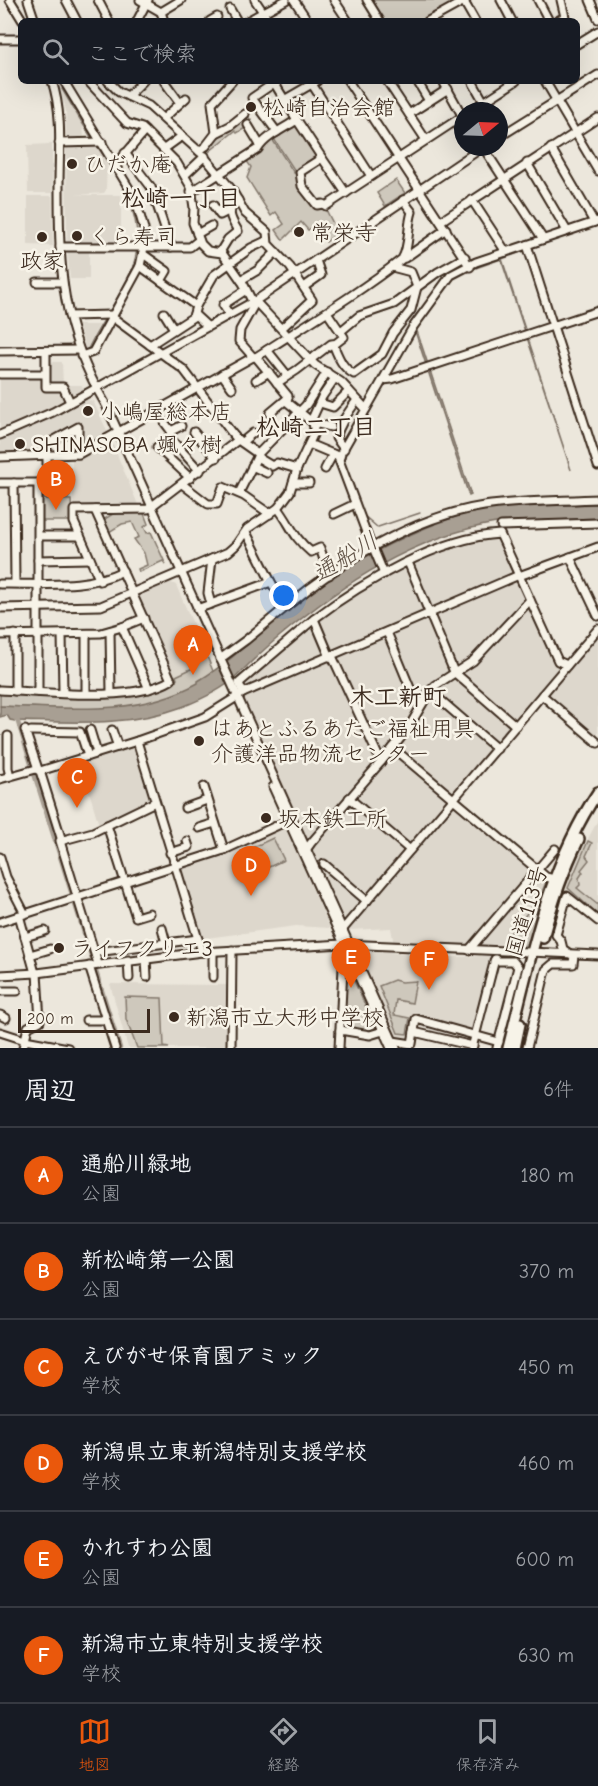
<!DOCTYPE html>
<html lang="ja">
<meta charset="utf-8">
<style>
body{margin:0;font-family:"Comic Neue","Klee One",sans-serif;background:#20242c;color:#f1f3f6}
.compass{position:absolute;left:454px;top:102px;width:54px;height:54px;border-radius:50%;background:#171b24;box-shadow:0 6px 24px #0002;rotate:71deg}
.scale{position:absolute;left:18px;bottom:15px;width:132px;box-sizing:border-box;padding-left:6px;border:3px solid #3b2a1e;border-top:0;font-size:16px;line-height:21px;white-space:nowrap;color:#3b2a1e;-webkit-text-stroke:4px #f7f3e8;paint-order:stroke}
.you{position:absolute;left:284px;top:596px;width:21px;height:21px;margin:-15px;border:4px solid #fff;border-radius:50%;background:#1a73e8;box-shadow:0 0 0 9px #1a73e833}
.badge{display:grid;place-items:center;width:39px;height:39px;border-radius:50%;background:#ea580c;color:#fff;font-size:20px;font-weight:700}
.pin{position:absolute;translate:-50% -50px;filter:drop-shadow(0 2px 3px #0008)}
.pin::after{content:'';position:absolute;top:32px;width:21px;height:18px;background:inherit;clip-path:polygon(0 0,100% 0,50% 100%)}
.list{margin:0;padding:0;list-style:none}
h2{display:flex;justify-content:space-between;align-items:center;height:78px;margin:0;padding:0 24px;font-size:26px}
h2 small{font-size:20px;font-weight:400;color:#9ea1a6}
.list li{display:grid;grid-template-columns:39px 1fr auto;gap:18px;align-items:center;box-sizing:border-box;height:96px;padding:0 24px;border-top:2px solid #363941}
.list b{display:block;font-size:22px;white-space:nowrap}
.list p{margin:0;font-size:20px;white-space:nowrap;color:#9ea1a6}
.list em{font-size:20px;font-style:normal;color:#9ea1a6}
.icon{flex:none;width:33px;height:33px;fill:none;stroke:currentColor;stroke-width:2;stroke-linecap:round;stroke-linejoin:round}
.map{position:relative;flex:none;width:598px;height:1048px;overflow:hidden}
.search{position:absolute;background:#171b24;box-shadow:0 6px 24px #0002;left:18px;right:18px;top:18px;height:66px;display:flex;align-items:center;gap:15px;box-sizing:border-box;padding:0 21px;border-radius:9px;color:#9ea1a6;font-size:22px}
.sheet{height:654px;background:#171b24}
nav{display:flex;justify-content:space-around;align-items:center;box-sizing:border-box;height:84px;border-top:2px solid #363941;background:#171b24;font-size:16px;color:#9ea1a6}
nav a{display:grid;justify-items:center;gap:3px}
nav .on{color:#ea580c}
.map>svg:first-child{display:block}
.built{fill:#ddd7cc}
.green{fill:#cec8bc;stroke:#84796d;stroke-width:1.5}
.water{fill:#a89f93;stroke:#7c7064;stroke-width:1.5}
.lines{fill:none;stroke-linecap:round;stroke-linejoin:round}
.stream{stroke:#7c7064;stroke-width:1.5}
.canal{stroke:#a89f93;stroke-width:4.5}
.minor-casing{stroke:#3b2a1e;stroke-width:11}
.highway-casing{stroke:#3b2a1e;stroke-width:14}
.minor{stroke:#f7f3e8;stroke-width:7}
.highway{stroke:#f7f3e8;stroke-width:9}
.poi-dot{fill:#3b2a1e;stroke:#f7f3e8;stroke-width:2}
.labels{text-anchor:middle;stroke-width:5;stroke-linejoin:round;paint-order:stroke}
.poi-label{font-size:22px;fill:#3b2a1e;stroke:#f7f3e8;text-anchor:start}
.street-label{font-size:22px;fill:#3b2a1e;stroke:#f7f3e8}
.neighbourhood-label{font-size:24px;font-weight:bold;fill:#3b2a1e;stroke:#f7f3e8}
.water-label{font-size:24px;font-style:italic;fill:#615347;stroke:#f7f3e8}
</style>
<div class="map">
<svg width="598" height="1048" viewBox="0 0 598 1048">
<rect width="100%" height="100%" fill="#ece7dc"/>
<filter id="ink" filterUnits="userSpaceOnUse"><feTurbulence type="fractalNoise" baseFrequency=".0167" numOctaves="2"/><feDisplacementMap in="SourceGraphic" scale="12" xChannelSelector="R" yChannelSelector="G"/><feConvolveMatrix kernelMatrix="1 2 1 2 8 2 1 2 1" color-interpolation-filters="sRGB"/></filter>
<g filter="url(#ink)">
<g class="built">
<polygon points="62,92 83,124 84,141 66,141 66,112"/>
<polygon points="52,144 52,193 28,193 27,145"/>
<polygon points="68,144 96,144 107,161 106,190 104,193 76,195 121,195 121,243 67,244 66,147"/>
<polygon points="28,196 52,196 53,246 28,245"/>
<polygon points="67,248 89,248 89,279 70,279"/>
<polygon points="78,325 99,325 86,350"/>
<polygon points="47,362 62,362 63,385 82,385 87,400 93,401 109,435 85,450 80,449 81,423 46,442 44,453 0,454 0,377 47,376"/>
<polygon points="111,440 139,507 73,508 72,458 83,455"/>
<polygon points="497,530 560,671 450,800 547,880 539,899 511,932 512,948 394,945 391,928 349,930 236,681 309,619 349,591 403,561 450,542"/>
<polygon points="170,582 176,585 201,642 193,668 173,677 138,599 140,596"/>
<polygon points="598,633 598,739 545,694"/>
<polygon points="130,746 136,749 151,797 147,804 99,825 80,761"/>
<polygon points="598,820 598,917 566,890 575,863"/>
<polygon points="284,825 330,928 296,926 199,939 176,866"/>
<polygon points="368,950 441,957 493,956 473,1030 415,1016 411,1042 398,1040 362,964 363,955"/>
<polygon points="110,984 230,985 229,1048 128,1048"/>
</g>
<g class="green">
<polygon points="367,0 463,0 428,21 380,21"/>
<path d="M63,88h3l66,106 11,43 -4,27 -48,87h-4c13,-29 35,-55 46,-85 16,-46 -15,-90 -40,-126 -11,-17 -21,-34 -31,-51z"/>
<polygon points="243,111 251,120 245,124 247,127 237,133 235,131 205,155 201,152 225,124 229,123"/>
<polygon points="297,120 322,158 300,172 295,171 272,136"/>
<polygon points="272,139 294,173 298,173 317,208 324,206 338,233 326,242 314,227 308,230 301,222 283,240 276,230 284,224 276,212 271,216 247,178 251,167 246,160"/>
<polygon points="396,180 405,193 385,206 377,193"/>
<polygon points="41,499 71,500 72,521 41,521"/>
<polygon points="143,511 148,524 144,527 147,533 151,532 166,565 163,561 139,572 138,569 147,565 144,553 134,539 139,537 132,522 122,524 109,532 103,520 116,512"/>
<path d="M201,642l12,29c-4,4 -9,8 -14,12 -52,35 -139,25 -199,23v-16l88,4 74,-8 15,-7 -1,-3 17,-8z"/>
<polygon points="273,838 284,860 254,874 248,869 241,853"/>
<polygon points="588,841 592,843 586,856 589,860 581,870 583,872 579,878 580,885 577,888 598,905 598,915 568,888"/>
<polygon points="547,880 550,885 534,938 531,937 523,948 512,948 511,932 539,899"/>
<polygon points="349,970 376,1029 370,1031 343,1027 347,971"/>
<polygon points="394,980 401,982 416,981 412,1003 396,1000 394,1015 410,1018 407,1034 398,1033 379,986"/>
<polygon points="125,997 162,998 164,1047 169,1048 137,1048 126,1019"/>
</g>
<g class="water">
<polygon points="598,224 502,259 571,470 501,259 456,275 416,328 471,495 469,496 415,331 342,460 362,514 377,527 362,514 341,460 416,327 456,274"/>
<polygon points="70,469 70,496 68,498 44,497 44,486 50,486 50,482 58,478 58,475"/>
<path d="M598,504v14l-102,5c-81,13 -154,61 -216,113 -15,12 -30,27 -43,40 -14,13 -37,24 -55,31 -54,20 -110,15 -167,14l-5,-1 -3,-5 -7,2v-11c67,2 137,11 198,-23v-2c37,-22 65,-52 99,-79 39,-30 81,-54 126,-73 18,-7 37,-15 57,-19 38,-7 79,-4 118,-6z"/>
</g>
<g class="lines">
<polyline class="stream" points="378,527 420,513"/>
<polyline class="canal" points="16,716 120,1048"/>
<g class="minor-casing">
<g id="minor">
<polyline points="10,0 23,21"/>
<polyline points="28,0 35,21"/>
<polyline points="66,0 77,21"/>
<polyline points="98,0 109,21"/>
<polyline points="140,0 161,12 181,0"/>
<polyline points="255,0 269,21"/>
<polyline points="294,0 308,21"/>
<polyline points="334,0 348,21"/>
<polyline points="367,0 380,21"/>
<polyline points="463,0 475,21"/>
<polyline points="501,0 512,21"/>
<polyline points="538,0 549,21"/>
<polyline points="590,0 598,19"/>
<polyline points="230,9 237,21"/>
<polyline points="161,12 164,21"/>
<polyline points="137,21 148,0"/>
<polyline points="210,21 217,17"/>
<polyline points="247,21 286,0"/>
<polyline points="428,21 466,0"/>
<polyline points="557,21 565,17 561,0"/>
<polyline points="0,39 21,39"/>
<polyline points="577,44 598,31"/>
<path d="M52,81c11,33 7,70 7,104 0,85 2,144 47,220l290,643"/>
<polyline points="88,81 127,123 142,128 177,163 191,187 194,208 193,223 201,244 208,251 222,253 243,283 254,305 240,330 239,341 253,357 256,357 288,396 287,402 312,422"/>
<polyline points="108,81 119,92 149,106 202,154 232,190 245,213 267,232 268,244 290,267 312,300 282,328"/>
<polyline points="164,81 180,103"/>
<polyline points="273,81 297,120"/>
<polyline points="310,81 371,176"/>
<polyline points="348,81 470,267"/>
<polyline points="387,81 426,140"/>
<polyline points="417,81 429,101"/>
<polyline points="443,81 463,117"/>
<polyline points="472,81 484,102"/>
<polyline points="545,81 598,171"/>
<polyline points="65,83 135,198 144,229 144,247 140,266 93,352 81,356"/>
<polyline points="274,83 252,98 277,132"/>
<polyline points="128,96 143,81"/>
<polyline points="284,100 317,81"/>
<polyline points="470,111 516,81"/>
<polyline points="409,114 448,89"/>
<polyline points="164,118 186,98"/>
<polyline points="248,125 260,145"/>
<polyline points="216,133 230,126 245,114"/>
<polyline points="499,137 598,75"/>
<polyline points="59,143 102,142"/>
<polyline points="483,147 543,239"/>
<polyline points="551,148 594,222"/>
<polyline points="164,149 182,136"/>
<polyline points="199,151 206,146 216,133 212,103 232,81"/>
<polyline points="125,153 151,187 171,247"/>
<polyline points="322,158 346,193"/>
<polyline points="527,163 567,231"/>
<polyline points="116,165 145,131"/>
<polyline points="185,175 205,156"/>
<path d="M191,192l67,-43c7,-12 26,-21 39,-29l25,38 -22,14 2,14 15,19 6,-1 3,2 137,-90"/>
<polyline points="472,200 506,252"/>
<polyline points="213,205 220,215 230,210"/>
<polyline points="441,221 598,118"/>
<polyline points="197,234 211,226"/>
<polyline points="527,245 598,466"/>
<polyline points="60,247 190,247 199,240"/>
<path d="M220,252l8,-13 10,-8c-7,-12 -13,-20 0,-31"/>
<polyline points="143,254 167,271 161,281"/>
<polyline points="405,258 446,229"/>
<polyline points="140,266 196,306"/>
<polyline points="241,280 258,270 276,252"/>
<polyline points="37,282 62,282"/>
<polyline points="304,287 321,275 316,260"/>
<polyline points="255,301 315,365 341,382 366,409"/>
<polyline points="164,313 174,329"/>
<polyline points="194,314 207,326"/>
<polyline points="229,314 223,305 246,290"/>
<polyline points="69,316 112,315"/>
<polyline points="112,317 184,370 231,432 238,440 258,454 257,457 272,466 277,463 297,469"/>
<polyline points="341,331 359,316 394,304 438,272 465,257"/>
<path d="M333,344c5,12 9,24 21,30l28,-20 11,-21 18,-23 6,-23 -6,-15 -19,-5"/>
<polyline points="150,345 193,317 196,306 214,275 251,248 266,241"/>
<polyline points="267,350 287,375"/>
<polyline points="0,351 79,350"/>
<polyline points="46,351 46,387 63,387 70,402"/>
<path d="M256,357c49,-32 100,-62 146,-98 8,-12 5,-32 10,-47l-9,-12"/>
<polyline points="0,374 45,374"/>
<polyline points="222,374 232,388"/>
<polyline points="256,380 269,372"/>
<polyline points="383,380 392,379 598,311"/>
<polyline points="277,383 297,370 331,344 335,344 344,337 327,312"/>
<polyline points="320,403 333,407 349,391"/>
<polyline points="270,413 288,398"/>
<polyline points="165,423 171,431 169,437 200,471"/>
<polyline points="314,423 331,427"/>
<polyline points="171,431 181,426"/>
<polyline points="194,432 216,458"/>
<polyline points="0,435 53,412 258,299 483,147"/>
<polyline points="242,442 253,433"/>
<polyline points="309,444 340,457"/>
<polyline points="157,447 190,478"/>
<path d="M344,449l-8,-11c4,-15 12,-25 21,-38"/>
<polyline points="258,454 306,405 327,372"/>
<polyline points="0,457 79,454 253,357"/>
<polyline points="252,466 267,473"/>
<polyline points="325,469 333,454"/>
<polyline points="0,483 38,483 38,692"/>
<polyline points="14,483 15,583"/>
<polyline points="38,483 47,483 47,444 78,427 78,454"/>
<polyline points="293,483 309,483"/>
<polyline points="182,484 208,504 217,504 223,487 244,496 270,514"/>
<polyline points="239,493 257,457"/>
<path d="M278,508c13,17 15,29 33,44l9,-4 9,27"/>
<polyline points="334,514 355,504"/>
<polyline points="501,526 598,523"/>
<path d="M246,532l25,50 15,25c54,-45 127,-90 198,-101 37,-6 76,-5 114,-7"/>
<polyline points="39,536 80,536"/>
<polyline points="570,557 598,616"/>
<polyline points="38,560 90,559"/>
<polyline points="408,562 454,672 516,726"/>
<polyline points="384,574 374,550 372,548 339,460 341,453 413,327 451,275 476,262 598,221"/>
<polyline points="519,576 598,547"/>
<polyline points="100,581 74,522 74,510 148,509 238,440"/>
<path d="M0,584c42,-1 84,6 123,-13"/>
<polyline points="211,604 208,593 212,559"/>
<polyline points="0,608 101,606 228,552 236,545 247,529 278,508 290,492 297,469 313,435 314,428 312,419 322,397 335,378"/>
<polyline points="197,609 271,582"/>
<polyline points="122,627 149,689"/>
<polyline points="110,631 111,693"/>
<polyline points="387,632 413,695 422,704"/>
<polyline points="62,634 63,692"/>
<polyline points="86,634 86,693"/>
<polyline points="0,635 101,633 122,627 144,618"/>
<polyline points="332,656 381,762"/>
<path d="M330,657l-16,-38c47,-36 126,-82 186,-85l58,127 9,4"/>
<polyline points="220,659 246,640 286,607"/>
<path d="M0,690c44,2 134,13 171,-10l-76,-170"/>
<polyline points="15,691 15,634"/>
<polyline points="430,691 497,749"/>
<polyline points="243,693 239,683 314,619"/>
<polyline points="542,695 598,743"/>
<polyline points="25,730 38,769"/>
<polyline points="90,730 97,753"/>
<polyline points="112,730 118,747"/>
<polyline points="31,731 80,732 88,756"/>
<polyline points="8,736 8,768 10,776"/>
<polyline points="137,741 202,952"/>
<polyline points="393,748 546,877 554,879"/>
<polyline points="40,771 137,741 205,717 243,693 519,575"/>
<polyline points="0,779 36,769 40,771 62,841"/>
<polyline points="204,787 224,850"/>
<polyline points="273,787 391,1048"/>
<polyline points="349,798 410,850"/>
<polyline points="185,808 207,800"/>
<polyline points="107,825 136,917 149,913"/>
<polyline points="199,828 215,823"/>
<polyline points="306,850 311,843 393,748 409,727 430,691 436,685 473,661 530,600"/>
<polyline points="170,853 189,847 187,841"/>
<polyline points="0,857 6,877 24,912"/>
<polyline points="324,864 367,901"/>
<polyline points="19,915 35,973"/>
<polyline points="0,922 224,850 287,821"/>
<polyline points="162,928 166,943"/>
<polyline points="343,929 598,629"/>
<polyline points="25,937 45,931"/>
<polyline points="469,950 555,849"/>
<polyline points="96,952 198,939"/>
<polyline points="570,954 563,949 561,941 556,935 567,896 598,921"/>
<polyline points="30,955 50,949"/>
<polyline points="146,958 147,977"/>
<polyline points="128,960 129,978"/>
<polyline points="494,961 513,961 518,967 497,1048"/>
<polyline points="98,964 60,841 93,832 155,802"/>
<polyline points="89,966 115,1048"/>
<polyline points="0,975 37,973 202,952 343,944 598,955"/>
<polyline points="213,977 213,952"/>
<polyline points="0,991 17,991"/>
<polyline points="0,1015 6,1018"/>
<polyline points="86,1020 106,1020"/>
<polyline points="340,1030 370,1035 383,1031"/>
<polyline points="0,1032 25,1040 68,1048"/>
<polyline points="414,1032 473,1046"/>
<polyline points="393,1041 412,1044 416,1019 499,1042"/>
<polyline points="23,1048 28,1027 40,1021 37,973"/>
<polyline points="231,1048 232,950"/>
<polyline points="339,1048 343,968"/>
<polyline points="472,1048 495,959"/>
<polyline points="527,1048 546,970 553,964 573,964 574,955"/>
</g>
</g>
<g class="highway-casing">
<g id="highway">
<path d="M543,938c9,-34 20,-67 36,-99"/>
<path d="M508,1048c22,-87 39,-180 90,-256"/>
<polyline points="515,1048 520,1024"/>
</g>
</g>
<use href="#minor" class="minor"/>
<use href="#highway" class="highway"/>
</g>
</g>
<g class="poi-dot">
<circle cx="251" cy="107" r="6"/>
<circle cx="72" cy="164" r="6"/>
<circle cx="299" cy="232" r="6"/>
<circle cx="77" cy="236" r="6"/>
<circle cx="42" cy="237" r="6"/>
<circle cx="88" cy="411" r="6"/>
<circle cx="20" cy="444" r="6"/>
<circle cx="199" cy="741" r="6"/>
<circle cx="266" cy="818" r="6"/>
<circle cx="59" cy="948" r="6"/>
<circle cx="174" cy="1017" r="6"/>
</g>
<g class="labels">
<g class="poi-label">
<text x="263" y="115">松崎自治会館</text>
<text x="84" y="172">ひだか庵</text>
<text x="311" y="240">常栄寺</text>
<text x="89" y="244">くら寿司</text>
<text x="42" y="268" text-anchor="middle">政家</text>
<text x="100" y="419">小嶋屋総本店</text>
<text x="32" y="452">SHINASOBA 颯々樹</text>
<text x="211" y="736">はあとふるあたご福祉用具<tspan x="211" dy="25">介護洋品物流センター</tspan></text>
<text x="278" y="826">坂本鉄工所</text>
<text x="71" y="956">ライフクリエ3</text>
<text x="186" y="1025">新潟市立大形中学校</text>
</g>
<g class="street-label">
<text transform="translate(526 911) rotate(-73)" y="8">国道113号</text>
</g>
<g class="neighbourhood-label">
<text x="181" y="206">松崎一丁目</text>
<text x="316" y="435">松崎二丁目</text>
<text x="398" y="705">木工新町</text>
</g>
<g class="water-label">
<text transform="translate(345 557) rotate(-32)" y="8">通船川</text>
</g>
</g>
</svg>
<svg class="compass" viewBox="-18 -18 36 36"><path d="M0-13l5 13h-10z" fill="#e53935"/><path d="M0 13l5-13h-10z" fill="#9ea1a6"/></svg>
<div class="scale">200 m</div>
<div class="you"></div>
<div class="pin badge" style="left:193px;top:675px">A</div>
<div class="pin badge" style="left:56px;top:510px">B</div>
<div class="pin badge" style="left:77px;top:808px">C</div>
<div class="pin badge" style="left:251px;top:896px">D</div>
<div class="pin badge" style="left:351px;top:988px">E</div>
<div class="pin badge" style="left:429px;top:990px">F</div>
<div class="search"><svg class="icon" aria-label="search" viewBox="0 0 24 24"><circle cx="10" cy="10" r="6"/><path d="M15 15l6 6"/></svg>ここで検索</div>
</div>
<section class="sheet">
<h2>周辺<small>6件</small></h2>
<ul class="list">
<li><span class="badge">A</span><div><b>通船川緑地</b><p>公園</p></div><em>180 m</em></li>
<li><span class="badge">B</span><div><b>新松崎第一公園</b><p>公園</p></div><em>370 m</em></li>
<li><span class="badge">C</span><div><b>えびがせ保育園アミック</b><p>学校</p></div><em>450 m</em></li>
<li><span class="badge">D</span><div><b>新潟県立東新潟特別支援学校</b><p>学校</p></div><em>460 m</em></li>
<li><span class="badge">E</span><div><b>かれすわ公園</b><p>公園</p></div><em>600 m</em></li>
<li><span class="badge">F</span><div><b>新潟市立東特別支援学校</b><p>学校</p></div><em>630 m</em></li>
</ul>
</section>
<nav>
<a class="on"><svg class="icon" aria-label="map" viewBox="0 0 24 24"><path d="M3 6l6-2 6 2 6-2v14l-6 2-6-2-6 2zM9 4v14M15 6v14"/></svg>地図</a>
<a><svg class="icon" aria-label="directions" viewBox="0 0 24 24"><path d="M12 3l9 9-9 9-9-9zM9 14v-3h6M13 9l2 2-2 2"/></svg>経路</a>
<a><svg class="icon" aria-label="saved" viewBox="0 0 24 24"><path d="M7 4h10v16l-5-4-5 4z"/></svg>保存済み</a>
</nav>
